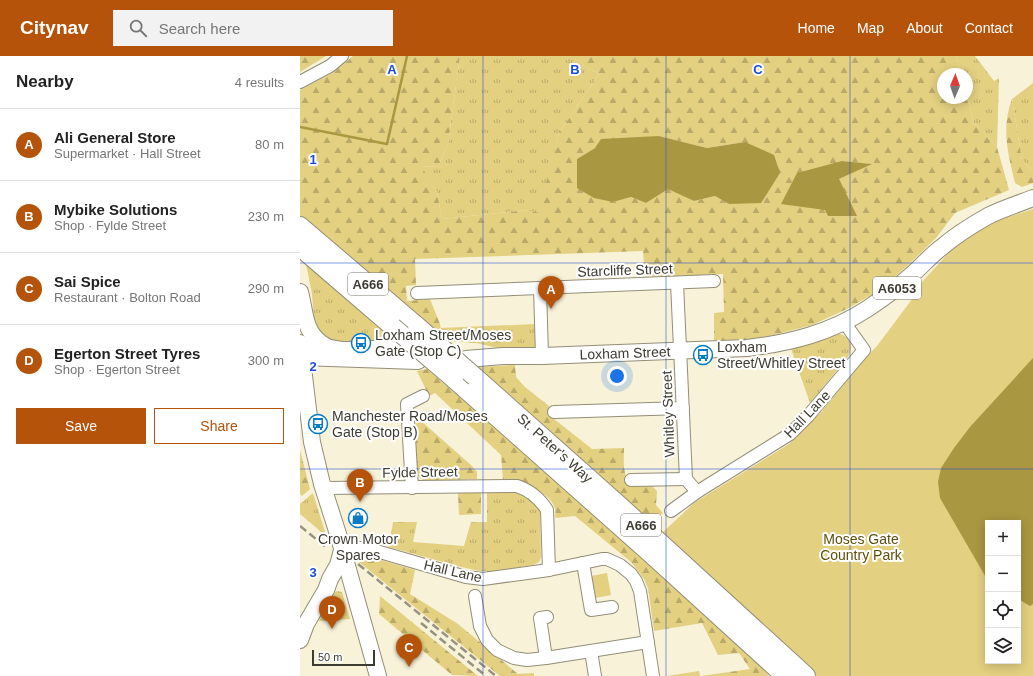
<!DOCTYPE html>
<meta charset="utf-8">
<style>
body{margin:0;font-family:Arial,sans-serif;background:#f2f2f2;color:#222}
.controls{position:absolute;right:12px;bottom:12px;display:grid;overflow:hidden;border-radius:0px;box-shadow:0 2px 10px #0003}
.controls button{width:36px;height:36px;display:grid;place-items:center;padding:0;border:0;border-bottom:1px solid #e0e0e0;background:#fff;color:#222;font:20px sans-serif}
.compass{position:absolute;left:637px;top:12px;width:36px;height:36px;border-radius:50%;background:#fff;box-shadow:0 2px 10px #0003;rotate:2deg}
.scale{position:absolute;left:12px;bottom:10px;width:63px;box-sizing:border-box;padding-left:4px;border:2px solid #3e3c32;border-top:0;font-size:11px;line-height:14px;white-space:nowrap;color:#3e3c32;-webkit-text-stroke:3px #fff;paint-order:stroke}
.you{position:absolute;left:317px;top:320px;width:14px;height:14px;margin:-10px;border:3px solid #fff;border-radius:50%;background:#1a73e8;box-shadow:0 0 0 6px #1a73e833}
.badge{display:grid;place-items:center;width:26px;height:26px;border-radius:50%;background:#b45309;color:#fff;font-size:13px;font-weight:700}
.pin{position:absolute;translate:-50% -33px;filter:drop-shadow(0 1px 2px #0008)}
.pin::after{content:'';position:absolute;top:21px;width:14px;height:12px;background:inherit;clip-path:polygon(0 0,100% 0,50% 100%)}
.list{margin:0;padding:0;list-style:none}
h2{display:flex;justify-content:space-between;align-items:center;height:52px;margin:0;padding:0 16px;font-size:17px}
h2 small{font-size:13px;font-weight:400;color:#767676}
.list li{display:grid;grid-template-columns:26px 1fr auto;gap:12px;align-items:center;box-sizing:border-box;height:72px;padding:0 16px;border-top:1px solid #e0e0e0}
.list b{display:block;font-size:15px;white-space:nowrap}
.list p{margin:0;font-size:13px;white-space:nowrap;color:#767676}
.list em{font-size:13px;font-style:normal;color:#767676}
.actions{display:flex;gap:8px;padding:12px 16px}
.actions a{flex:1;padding:9px 0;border:1px solid #b45309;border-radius:0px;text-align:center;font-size:14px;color:#b45309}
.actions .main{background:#b45309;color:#fff}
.icon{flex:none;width:22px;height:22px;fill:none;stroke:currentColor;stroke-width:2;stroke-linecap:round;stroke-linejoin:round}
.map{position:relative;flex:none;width:733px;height:620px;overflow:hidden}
header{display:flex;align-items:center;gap:24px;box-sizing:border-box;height:56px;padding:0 20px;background:#b45309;color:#fff}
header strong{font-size:19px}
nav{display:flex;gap:22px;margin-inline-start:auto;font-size:14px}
.search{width:280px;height:36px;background:#f2f2f2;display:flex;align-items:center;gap:10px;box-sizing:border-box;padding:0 14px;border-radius:0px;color:#767676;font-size:15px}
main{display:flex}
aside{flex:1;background:#fff}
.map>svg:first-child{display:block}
.grass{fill:url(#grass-tufts)}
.forest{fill:url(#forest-firs);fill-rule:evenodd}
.green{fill:#e3d080;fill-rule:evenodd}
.water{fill:#aa9741}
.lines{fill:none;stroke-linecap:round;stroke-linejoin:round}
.stream{stroke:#aa9741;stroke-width:2.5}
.minor-casing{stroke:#938e77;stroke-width:14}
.major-casing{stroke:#938e77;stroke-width:18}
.highway-casing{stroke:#938e77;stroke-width:20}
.minor{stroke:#fff;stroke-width:12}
.major{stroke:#fff;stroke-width:16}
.highway{stroke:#fff;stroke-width:18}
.rail{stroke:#979382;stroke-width:2.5;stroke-dasharray:8 4;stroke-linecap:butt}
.highway-bridge-casing{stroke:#938e77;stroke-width:20;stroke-linecap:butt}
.highway-bridge{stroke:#fff;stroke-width:18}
.grid{fill:none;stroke:#1d4ed8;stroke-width:1;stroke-opacity:0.55}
.labels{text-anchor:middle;stroke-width:4;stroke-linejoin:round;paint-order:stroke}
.shield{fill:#fff;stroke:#787670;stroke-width:1}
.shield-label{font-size:13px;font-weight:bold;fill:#3e3c32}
.street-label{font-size:14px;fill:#3e3c32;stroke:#fff}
.poi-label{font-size:14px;fill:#3e3c32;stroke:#fff;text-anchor:start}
.park-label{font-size:14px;fill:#5d4f0c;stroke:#fff}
.grid-label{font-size:13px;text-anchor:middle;font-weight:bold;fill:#1d4ed8;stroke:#fff;stroke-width:4;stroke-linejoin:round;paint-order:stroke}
</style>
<header>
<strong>Citynav</strong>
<div class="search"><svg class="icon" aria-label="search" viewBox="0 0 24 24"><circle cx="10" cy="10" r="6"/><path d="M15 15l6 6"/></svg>Search here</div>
<nav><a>Home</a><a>Map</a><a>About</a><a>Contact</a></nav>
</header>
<main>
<aside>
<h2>Nearby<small>4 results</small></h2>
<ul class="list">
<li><span class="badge">A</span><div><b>Ali General Store</b><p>Supermarket · Hall Street</p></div><em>80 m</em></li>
<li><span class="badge">B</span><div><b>Mybike Solutions</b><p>Shop · Fylde Street</p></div><em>230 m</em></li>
<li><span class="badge">C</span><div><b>Sai Spice</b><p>Restaurant · Bolton Road</p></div><em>290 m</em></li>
<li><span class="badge">D</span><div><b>Egerton Street Tyres</b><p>Shop · Egerton Street</p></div><em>300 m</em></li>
</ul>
<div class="actions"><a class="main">Save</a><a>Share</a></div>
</aside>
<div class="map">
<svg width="733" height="620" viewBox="0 0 733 620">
<defs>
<pattern id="grass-tufts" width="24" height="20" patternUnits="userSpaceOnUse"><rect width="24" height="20" fill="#e3d080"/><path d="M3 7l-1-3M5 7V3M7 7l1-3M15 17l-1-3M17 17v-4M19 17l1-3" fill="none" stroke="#b9aa69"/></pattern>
<pattern id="forest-firs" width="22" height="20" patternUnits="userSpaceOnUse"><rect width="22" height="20" fill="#e3d080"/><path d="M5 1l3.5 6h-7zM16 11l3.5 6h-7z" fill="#b9aa69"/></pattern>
</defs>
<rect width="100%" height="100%" fill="#f8f2d9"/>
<g class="grass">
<polygon points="160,0 282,0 282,9 299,18 259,77 240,158 226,154 142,163 137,136 120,110 138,111 148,88"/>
<polygon points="656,0 675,0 694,25 699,22 697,91 674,67 667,41 667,18 661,18"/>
<polygon points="733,27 733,116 722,104 712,43"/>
<polygon points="6,208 95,285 31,285 22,279 14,266 12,238"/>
<polygon points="235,268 236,295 202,293 176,287 146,285 142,281 140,272"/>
<path d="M540,278c13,4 13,13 8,23l-38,46 -19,-54 19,-5 25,-9z"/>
<polygon points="187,435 215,435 240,451 241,501 239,506 233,509 196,515 180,515 161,511 89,491 93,466 117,466 113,486 164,490 171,466 187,466"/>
<polygon points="13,437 26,479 26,480 0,458 0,448"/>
<polygon points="37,535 42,536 50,563 19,565 35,536"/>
</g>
<g class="forest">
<polygon points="0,0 26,0 0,16"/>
<path d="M53,0h107l-12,88 -10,23 -17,-1 16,26 5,27 84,-9 14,3v-7l19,-73 40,-59 -17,-9v-9h374l5,18h-18v24h24v-1l7,26 23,24 12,43 -54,23 -19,25 -29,28 -27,24 -33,19 -35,16 -42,11 -24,4 -32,2v-29l10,-1 -1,-38 -78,3 -2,-26 -228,8 1,26 -10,1 1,15 23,-2 10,25 2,13 -142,-121v-126l34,-18zM359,80l48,12 38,-6 -16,62 -14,-8 -21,5 -26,-13 -22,15 -15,-6 -18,5 -36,-43 18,-11zM542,105l29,3 -32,15 -11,37 -2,-6z"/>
<path d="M712,43l10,61 11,12v11l-11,4 -7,-4c-7,-29 -14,-55 -3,-84z"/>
<path d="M215,309l1,12 9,10 24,19v9l43,34 32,-1c0,12 -3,33 12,38 4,1 11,0 16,0l5,5 -1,14 7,8 -13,11 -174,-157z"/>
<path d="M127,313l148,127 190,171 -2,1 6,8h-68l49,-7 -11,-16 -21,2 -16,-32 -48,8 -6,-43 -4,-9 -13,-17 -56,-46 -20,2c0,-3 1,-7 0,-10 -7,-19 -35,-26 -52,-28l-2,-25 -66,-62 -6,3 -12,-25z"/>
<polygon points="120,364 171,409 177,416 177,423 124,425 117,419 115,369"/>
<polygon points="0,394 10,433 2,440 0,438"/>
<polygon points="181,436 181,458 159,459 158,437"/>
<polygon points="71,501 115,514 110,538 158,568 218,618 234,617 234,620 200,620 59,506 58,502"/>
<polygon points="80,540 178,620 152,619 79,558"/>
</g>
<g class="green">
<path d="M733,153v467h-218l-154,-142 33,-31 95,-59 33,-33 43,-53 12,-12 39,-52 6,-12 33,-36 37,-24zM688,467h30v138h-30z"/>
<polygon points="307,517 311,539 295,542 291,520"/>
<polygon points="399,615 400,620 367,620"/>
</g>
<g class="water">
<polygon points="359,80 407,92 445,86 474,99 480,117 461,147 429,148 415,140 394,145 368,133 346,147 331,141 313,146 294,142 277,132 277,103 295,92 301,83"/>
<polygon points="542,105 572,108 539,123 557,160 528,160 525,154 481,148 497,117"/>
<polygon points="733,302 733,548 730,550 718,543 718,467 688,467 688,525 640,442 638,426 641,412 654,392 670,371"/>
</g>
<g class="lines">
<polyline class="stream" points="0,71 87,88 107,0"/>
<g class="minor-casing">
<g id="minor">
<polyline points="0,26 30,10 42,0"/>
<polyline points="377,227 386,423 397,436"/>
<polyline points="240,232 242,300"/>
<polyline points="117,237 414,225"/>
<polyline points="254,356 383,352"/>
<polyline points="331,424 386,423"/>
<path d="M24,432l193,-2c12,4 23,13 30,24l2,60"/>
<polyline points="112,432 107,348 123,340"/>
<polyline points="371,455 397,436 490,378 508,360 564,294 544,266"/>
<polyline points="42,492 66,492 166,521 183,523 249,514 302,503 307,503 320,509 331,518 336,525 340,535 353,620"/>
<polyline points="283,507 291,554 312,551"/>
<polyline points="175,540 180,570 187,584 197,594 214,602 227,604 246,602 348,586"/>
<polyline points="291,595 295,620"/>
<polyline points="246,602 240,562 247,561"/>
</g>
</g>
<g class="major-casing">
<g id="major">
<path d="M0,236c6,22 3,42 27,55"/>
<polyline points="0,287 12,386 22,428 38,478 78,620"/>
<path d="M0,290c15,-3 29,3 43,4 20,0 40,-2 60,-2"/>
<polyline points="0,301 118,305"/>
<path d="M166,303l37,-3h39l205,-8c43,-5 83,-15 120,-39 15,-10 29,-20 41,-31 12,-10 22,-22 34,-31 14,-12 30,-22 46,-31 14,-7 30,-12 45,-18"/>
<polyline points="0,584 6,568 26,534 30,523 38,509 42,494"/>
</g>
</g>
<g class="highway-casing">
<g id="highway">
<polyline points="0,170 117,270"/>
<polyline points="0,191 93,271"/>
<polyline points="175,321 320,450 506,620"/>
<polyline points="154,323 350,497 485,620"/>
</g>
</g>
<use href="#minor" class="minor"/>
<use href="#major" class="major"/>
<use href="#highway" class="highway"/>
<g class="rail">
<polyline points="0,470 27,492"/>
<polyline points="58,508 196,620"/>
<polyline points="121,567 186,620"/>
</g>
<g class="highway-bridge-casing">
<g id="highway-bridge">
<polyline points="117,270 175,321"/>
<polyline points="93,271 154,323"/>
</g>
</g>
<use href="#highway-bridge" class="highway-bridge"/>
</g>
<path class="grid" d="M183,0v620M366,0v620M550,0v620M0,207h733M0,413h733"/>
<defs>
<g id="bus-ring" transform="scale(1)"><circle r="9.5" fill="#fff" stroke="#0a7bc5" stroke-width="1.5"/><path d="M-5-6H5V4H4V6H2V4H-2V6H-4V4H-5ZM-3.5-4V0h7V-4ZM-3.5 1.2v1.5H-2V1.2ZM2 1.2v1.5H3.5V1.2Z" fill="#0a7bc5"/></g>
<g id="shop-ring" transform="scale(1)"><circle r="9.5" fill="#fff" stroke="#0a7bc5" stroke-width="1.5"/><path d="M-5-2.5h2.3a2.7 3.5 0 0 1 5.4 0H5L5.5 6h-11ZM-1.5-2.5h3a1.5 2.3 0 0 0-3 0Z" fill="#0a7bc5"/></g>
</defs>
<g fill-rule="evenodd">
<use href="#bus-ring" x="61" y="287"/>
<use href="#bus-ring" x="403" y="299"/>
<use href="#bus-ring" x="18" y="368"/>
<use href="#shop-ring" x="58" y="462"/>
</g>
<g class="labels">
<g class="shield">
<rect x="48" y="217" width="40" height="22" rx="3"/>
<rect x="573" y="221" width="48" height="22" rx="3"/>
<rect x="321" y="458" width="40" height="22" rx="3"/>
</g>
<g class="shield-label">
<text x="68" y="233">A666</text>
<text x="597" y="237">A6053</text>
<text x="341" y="474">A666</text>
</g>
<g class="street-label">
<text transform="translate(325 214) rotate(-2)" y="5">Starcliffe Street</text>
<text transform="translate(325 297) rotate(-2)" y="5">Loxham Street</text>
<text transform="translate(368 358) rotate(-92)" y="5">Whitley Street</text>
<text transform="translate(507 358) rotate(-46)" y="5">Hall Lane</text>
<text transform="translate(255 392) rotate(42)" y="5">St. Peter's Way</text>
<text transform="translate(120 416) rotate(-1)" y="5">Fylde Street</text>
<text transform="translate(153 515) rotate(13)" y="5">Hall Lane</text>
</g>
<g class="poi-label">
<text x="75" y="284">Loxham Street/Moses<tspan x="75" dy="16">Gate (Stop C)</tspan></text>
<text x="417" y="296">Loxham<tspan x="417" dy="16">Street/Whitley Street</tspan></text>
<text x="32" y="365">Manchester Road/Moses<tspan x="32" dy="16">Gate (Stop B)</tspan></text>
<text x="58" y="488" text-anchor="middle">Crown Motor<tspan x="58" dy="16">Spares</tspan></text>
</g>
<g class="park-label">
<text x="561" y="488">Moses Gate<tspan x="561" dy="16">Country Park</tspan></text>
</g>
</g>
<g class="grid-label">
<text x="92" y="18">A</text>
<text x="275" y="18">B</text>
<text x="458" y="18">C</text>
<text x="13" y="108">1</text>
<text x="13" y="315">2</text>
<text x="13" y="521">3</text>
</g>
</svg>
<div class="controls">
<button>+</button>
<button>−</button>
<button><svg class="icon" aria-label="locate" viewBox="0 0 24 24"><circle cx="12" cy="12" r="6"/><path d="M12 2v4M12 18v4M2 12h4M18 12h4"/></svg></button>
<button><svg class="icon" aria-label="layers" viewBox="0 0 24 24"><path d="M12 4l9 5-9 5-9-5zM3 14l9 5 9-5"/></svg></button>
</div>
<svg class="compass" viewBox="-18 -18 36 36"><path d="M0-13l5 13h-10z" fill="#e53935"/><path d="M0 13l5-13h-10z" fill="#767676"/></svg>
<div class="scale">50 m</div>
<div class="you"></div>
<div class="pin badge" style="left:251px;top:253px">A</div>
<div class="pin badge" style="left:60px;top:446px">B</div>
<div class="pin badge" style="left:109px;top:611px">C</div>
<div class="pin badge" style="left:32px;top:573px">D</div>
</div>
</main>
